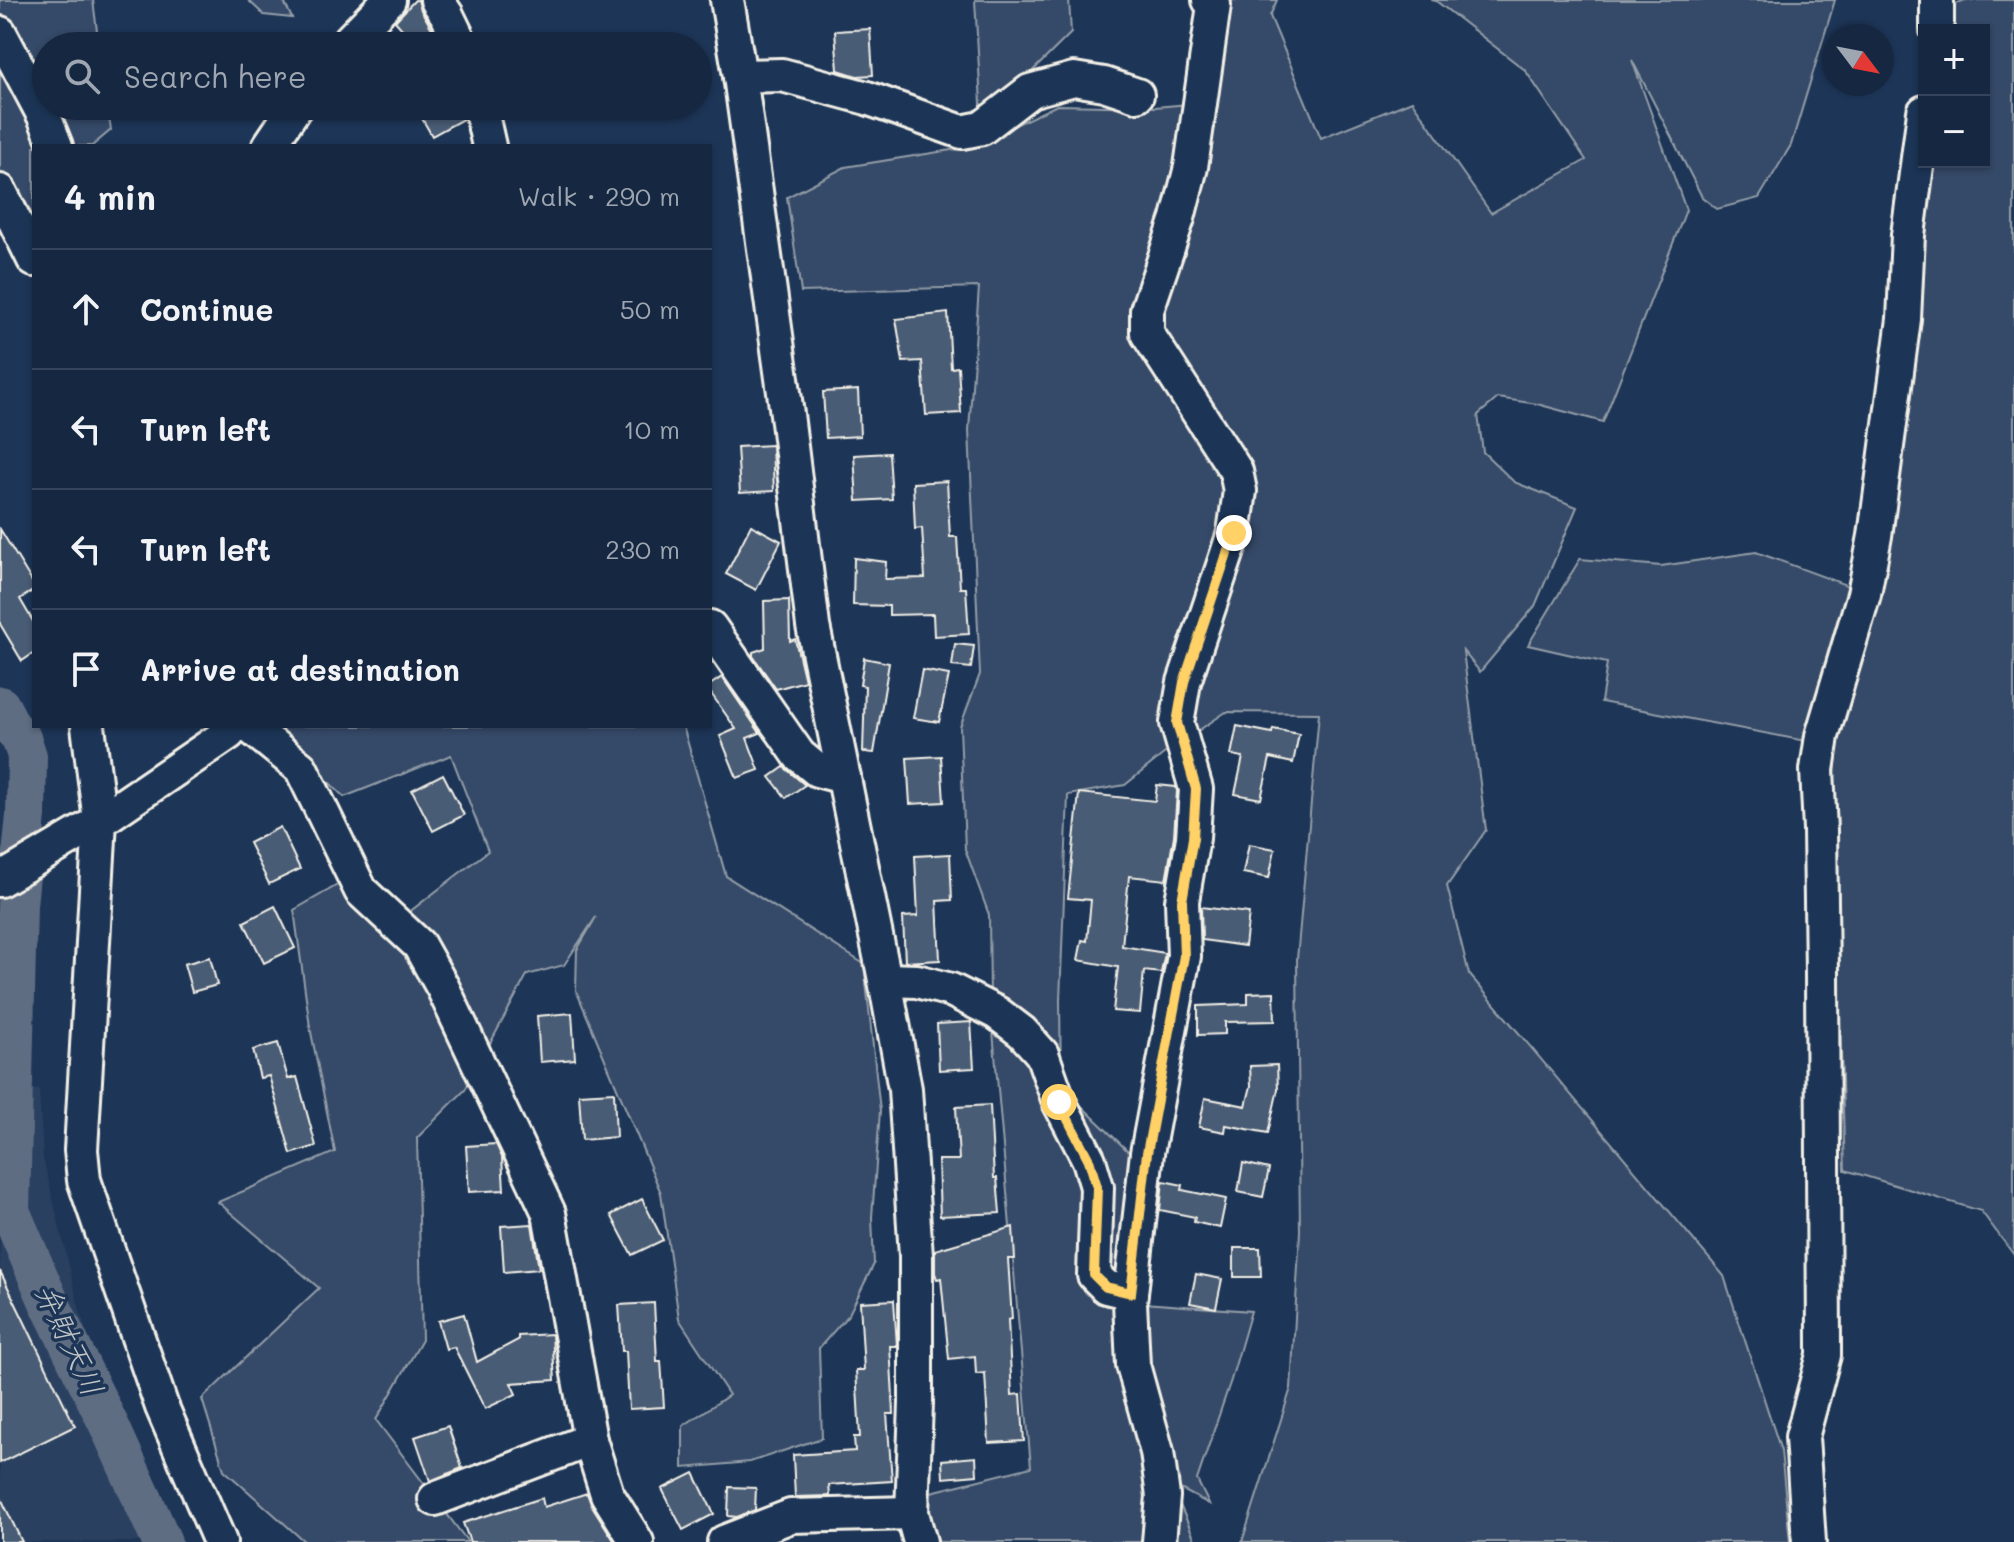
<!DOCTYPE html>
<meta charset="utf-8">
<style>
body{margin:0;font-family:Mali,"Klee One",sans-serif;background:#1f3048;color:#f1f3f6}
.controls{position:absolute;right:24px;top:24px;display:grid;overflow:hidden;border-radius:0px;box-shadow:0 2px 6px #0004}
.controls button{width:72px;height:72px;display:grid;place-items:center;padding:0;border:0;border-bottom:2px solid #35445a;background:#162841;color:#f1f3f6;font:40px sans-serif}
.compass{position:absolute;left:1822px;top:24px;width:72px;height:72px;border-radius:50%;background:#162841;box-shadow:0 2px 6px #0004;rotate:122deg}
.stop{position:absolute;width:24px;height:24px;margin:-18px;border:6px solid #ffd166;border-radius:50%;background:#fff}
.stop.end{background:#ffd166;border-color:#fff;box-shadow:0 2px 8px #0008}
.list{margin:0;padding:0;list-style:none}
h2{display:flex;justify-content:space-between;align-items:center;height:104px;margin:0;padding:0 32px;font-size:34px}
h2 small{font-size:26px;font-weight:400;color:#9ea6b1}
.list li{display:grid;grid-template-columns:52px 1fr auto;gap:24px;align-items:center;box-sizing:border-box;height:120px;padding:0 32px;border-top:2px solid #35445a}
.list b{display:block;font-size:30px;white-space:nowrap}
.list em{font-size:26px;font-style:normal;color:#9ea6b1}
.icon{flex:none;width:44px;height:44px;fill:none;stroke:currentColor;stroke-width:2;stroke-linecap:round;stroke-linejoin:round}
.map{position:relative;flex:none;width:2014px;height:1542px;overflow:hidden}
.search{position:absolute;background:#162841;box-shadow:0 2px 6px #0004;left:32px;top:32px;width:680px;height:88px;display:flex;align-items:center;gap:20px;box-sizing:border-box;padding:0 28px;border-radius:44px;color:#9ea6b1;font-size:30px}
.panel{position:absolute;background:#162841;box-shadow:0 2px 6px #0004;left:32px;top:144px;width:680px;height:584px;border-radius:0px}
.map>svg:first-child{display:block}
.built{fill:#2a4060}
.green{fill:#354a67;stroke:#949ea8;stroke-width:2}
.lines{fill:none;stroke-linecap:round;stroke-linejoin:round}
.river{stroke:#5e6d82;stroke-width:40}
.building{fill:#485b74;stroke:#f4f1e8;stroke-width:2}
.minor-casing{stroke:#f4f1e8;stroke-width:38}
.minor{stroke:#1d3557;stroke-width:32}
.route{stroke:#ffd166;stroke-width:10}
.labels{text-anchor:middle;stroke-width:7;stroke-linejoin:round;paint-order:stroke}
.water-label{font-size:30px;font-style:italic;fill:#c0c3c4;stroke:#1d3557}
</style>
<div class="map">
<svg width="2014" height="1542" viewBox="0 0 2014 1542">
<rect width="100%" height="100%" fill="#1d3557"/>
<filter id="ink" filterUnits="userSpaceOnUse"><feTurbulence type="fractalNoise" baseFrequency=".0125" numOctaves="2"/><feDisplacementMap in="SourceGraphic" scale="16" xChannelSelector="R" yChannelSelector="G"/><feConvolveMatrix kernelMatrix="1 2 1 2 8 2 1 2 1" color-interpolation-filters="sRGB"/></filter>
<g filter="url(#ink)">
<polygon class="built" points="39,1089 43,1158 79,1307 123,1449 173,1542 0,1542 0,1095"/>
<g class="green">
<polygon points="0,0 93,0 99,46 46,46 46,106 107,106 111,130 92,146 34,146 34,231 0,179"/>
<polygon points="248,0 283,0 292,18 264,15"/>
<polygon points="975,0 1069,0 1071,33 982,121"/>
<polygon points="1215,0 1277,0 1270,16 1321,138 1412,101 1491,213 1586,160 1525,70 1436,1 1431,0 1835,0 1791,145 1759,198 1717,209 1702,197 1632,60 1686,210 1603,422 1537,404 1498,398 1478,415 1483,452 1514,482 1577,507 1535,606 1480,672 1463,651 1486,830 1447,886 1469,974 1724,1276 1781,1451 1790,1542 1242,1542 1291,1388 1300,1231 1297,959 1319,713 1226,712 1165,753 1125,785 1068,795 1060,1000 1061,1086 1133,1156 1130,1302 1251,1311 1231,1380 1197,1480 1209,1504 1171,1484 1196,1542 933,1542 927,1493 1031,1467 990,997 989,915 965,849 960,727 980,674 969,430 979,287 801,292 787,197 845,167 970,147 1057,105 1155,107 1200,103"/>
<polygon points="1965,0 2014,0 2014,1255 1981,1211 1845,1170 1833,812 1837,747 1601,702 1607,663 1528,645 1580,559 1661,566 1756,552 1881,598 1934,162 1984,162 1984,30 1947,30 1949,7"/>
<polygon points="272,726 683,726 726,876 864,964 880,1111 872,1217 874,1264 849,1314 819,1348 822,1438 750,1462 683,1468 683,1426 729,1395 679,1319 661,1193 576,990 577,950 596,917 564,965 527,975 465,1090 417,1138 422,1340 376,1420 468,1542 305,1542 224,1470 202,1399 319,1288 218,1202 335,1152 310,1027 294,910 343,882 404,916 488,851 451,755 344,797"/>
</g>
<g class="lines">
<polyline class="river" points="0,706 11,727 21,738 27,756 26,815 17,905 10,1211 49,1302 109,1425 162,1542"/>
</g>
<g class="building">
<polygon points="415,0 418,0 421,10 435,34 422,46 387,46 403,30 395,21"/>
<polygon points="870,29 873,75 857,76 838,70 835,31"/>
<polygon points="415,106 462,106 463,119 432,136"/>
<polygon points="948,313 951,368 958,367 961,413 926,415 922,361 903,362 896,319"/>
<polygon points="858,390 860,436 826,438 823,392"/>
<polygon points="772,445 774,491 740,493 737,447"/>
<polygon points="889,453 892,499 857,501 854,455"/>
<polygon points="947,481 950,537 957,537 960,588 966,588 969,634 934,636 933,614 889,615 889,606 853,605 854,558 886,562 885,579 925,578 922,528 915,529 913,483"/>
<polygon points="751,525 781,541 756,590 726,574"/>
<polygon points="0,529 34,585 34,590 20,599 34,623 34,653 22,661 0,624"/>
<polygon points="789,600 790,641 795,639 805,681 776,689 753,656 753,652 765,648 764,601"/>
<polygon points="955,644 974,646 971,668 952,666"/>
<polygon points="864,658 889,663 874,753 863,752 865,686 860,685"/>
<polygon points="922,670 949,675 939,722 913,718"/>
<polygon points="722,677 760,733 747,738 759,770 737,778 720,736 736,729 710,692 710,685"/>
<polygon points="1237,726 1272,733 1273,729 1299,734 1293,763 1270,758 1261,799 1235,794 1243,757 1231,755"/>
<polygon points="941,756 944,802 910,804 907,758"/>
<polygon points="784,767 805,785 786,798 770,777"/>
<polygon points="443,774 464,815 433,831 412,790"/>
<polygon points="1157,785 1176,787 1177,791 1174,836 1166,880 1129,876 1122,946 1165,953 1161,973 1144,971 1140,1013 1113,1011 1118,967 1078,960 1082,940 1087,941 1091,900 1068,898 1079,793 1155,801"/>
<polygon points="280,827 300,869 269,884 249,843"/>
<polygon points="1249,844 1275,849 1269,878 1243,873"/>
<polygon points="950,854 952,900 937,901 940,960 905,962 903,917 918,916 915,856"/>
<polygon points="275,906 295,948 264,963 244,922"/>
<polygon points="1201,907 1249,913 1245,946 1202,940"/>
<polygon points="210,957 217,985 192,992 184,964"/>
<polygon points="1274,992 1275,1021 1225,1022 1225,1034 1198,1035 1198,1006 1248,1004 1248,993"/>
<polygon points="572,1013 575,1059 540,1062 537,1016"/>
<polygon points="971,1022 974,1068 939,1070 937,1024"/>
<polygon points="278,1043 288,1079 297,1077 316,1146 291,1154 269,1076 260,1078 253,1050"/>
<polygon points="1277,1065 1278,1089 1268,1133 1226,1125 1225,1132 1199,1127 1205,1098 1246,1106 1251,1086 1250,1066"/>
<polygon points="614,1092 616,1137 582,1140 579,1094"/>
<polygon points="990,1105 994,1178 997,1178 1000,1213 940,1216 938,1160 959,1160 956,1107"/>
<polygon points="496,1144 502,1157 504,1190 469,1192 466,1146"/>
<polygon points="1243,1163 1269,1169 1263,1197 1238,1192"/>
<polygon points="1163,1181 1183,1185 1182,1190 1226,1199 1220,1228 1194,1222 1195,1217 1160,1210"/>
<polygon points="642,1199 663,1240 632,1255 611,1215"/>
<polygon points="532,1224 539,1269 504,1272 501,1226"/>
<polygon points="1013,1227 1015,1259 1008,1259 1012,1319 1008,1320 1012,1395 1021,1394 1024,1441 989,1443 985,1373 976,1374 975,1356 949,1359 941,1278 937,1279 935,1273 935,1250"/>
<polygon points="1234,1248 1260,1248 1261,1277 1234,1277"/>
<polygon points="0,1271 75,1426 0,1463"/>
<polygon points="1196,1274 1222,1279 1216,1308 1190,1303"/>
<polygon points="894,1300 897,1346 890,1346 894,1414 887,1414 892,1481 829,1485 830,1496 795,1497 793,1455 855,1451 854,1437 860,1437 856,1370 864,1370 860,1302"/>
<polygon points="654,1303 657,1361 661,1361 664,1407 629,1409 626,1351 622,1351 619,1305"/>
<polygon points="464,1314 477,1362 518,1340 518,1336 552,1334 555,1380 511,1383 516,1394 485,1409 454,1347 446,1349 438,1321"/>
<polygon points="448,1426 462,1468 430,1481 415,1437"/>
<polygon points="976,1457 977,1475 943,1478 942,1460"/>
<polygon points="694,1473 714,1514 683,1530 662,1489"/>
<polygon points="729,1487 756,1488 755,1510 737,1517 728,1516"/>
<polygon points="587,1493 591,1504 615,1542 470,1542 463,1523 542,1498 544,1507"/>
<polygon points="0,1496 22,1542 0,1542"/>
</g>
<g class="lines">
<g class="minor-casing">
<g id="minor">
<polyline points="437,0 447,15 462,46"/>
<polyline points="727,0 740,76 787,414 813,626 885,980 905,1089 916,1256 916,1403 912,1513 920,1542"/>
<polyline points="1937,30 1937,0"/>
<polyline points="0,33 44,116 56,146"/>
<polyline points="344,46 389,0"/>
<polyline points="740,76 782,75 867,98 962,132 982,128 1030,91 1074,79 1104,84 1137,95"/>
<polyline points="480,106 489,146"/>
<polyline points="269,146 296,106"/>
<polyline points="0,191 34,260"/>
<polyline points="710,627 799,755 817,770 844,777"/>
<polyline points="88,726 100,821 81,1150 84,1180 162,1407 220,1542"/>
<polyline points="249,726 301,768 361,891 419,945 443,988 549,1213 590,1440 607,1494 637,1542"/>
<polyline points="0,880 100,821 229,733 234,726"/>
<polyline points="885,980 917,981 951,990 997,1013 1022,1032 1042,1054 1059,1102 1089,1160 1097,1187 1094,1275 1106,1287 1131,1293"/>
<polyline points="435,1499 590,1440"/>
<polyline points="724,1542 791,1516 912,1513"/>
<polyline points="1159,1542 1163,1496 1157,1452 1133,1365 1130,1302 1147,1153 1184,956 1182,901 1193,838 1196,789 1177,723 1184,682 1234,533 1240,491 1236,471 1147,333 1147,310 1178,218 1191,167 1214,5 1209,0"/>
<polyline points="1809,1542 1802,1437 1824,1355 1824,1344 1822,974 1820,830 1817,770 1822,736 1864,594 1875,536 1904,319 1908,235 1924,112"/>
</g>
</g>
<use href="#minor" class="minor"/>
</g>
</g>
<g class="lines" filter="url(#ink)">
<polyline class="route" points="1059,1102 1089,1160 1097,1187 1094,1275 1106,1287 1131,1293 1147,1153 1184,956 1182,901 1193,838 1196,789 1177,723 1184,682 1234,533"/>
</g>
<g class="labels">
<g class="water-label">
<text transform="translate(69 1340) rotate(65)" y="10">弁財天川</text>
</g>
</g>
</svg>
<div class="controls">
<button>+</button>
<button>−</button>
</div>
<svg class="compass" viewBox="-18 -18 36 36"><path d="M0-13l5 13h-10z" fill="#e53935"/><path d="M0 13l5-13h-10z" fill="#9ea6b1"/></svg>
<div class="stop" style="left:1059px;top:1102px"></div>
<div class="stop end" style="left:1234px;top:533px"></div>
<div class="search"><svg class="icon" aria-label="search" viewBox="0 0 24 24"><circle cx="10" cy="10" r="6"/><path d="M15 15l6 6"/></svg>Search here</div>
<section class="panel">
<h2>4 min<small>Walk · 290 m</small></h2>
<ul class="list">
<li><svg class="icon" aria-label="ahead" viewBox="0 0 24 24"><path d="M12 20V5M6 11l6-6 6 6"/></svg><div><b>Continue</b></div><em>50 m</em></li>
<li><svg class="icon" aria-label="left" viewBox="0 0 24 24"><path d="M17 20v-9H6M10 6l-5 5 5 5"/></svg><div><b>Turn left</b></div><em>10 m</em></li>
<li><svg class="icon" aria-label="left" viewBox="0 0 24 24"><path d="M17 20v-9H6M10 6l-5 5 5 5"/></svg><div><b>Turn left</b></div><em>230 m</em></li>
<li><svg class="icon" aria-label="arrive" viewBox="0 0 24 24"><path d="M6 21V4h12l-3 4 3 4H6"/></svg><div><b>Arrive at destination</b></div></li>
</ul>
</section>
</div>
